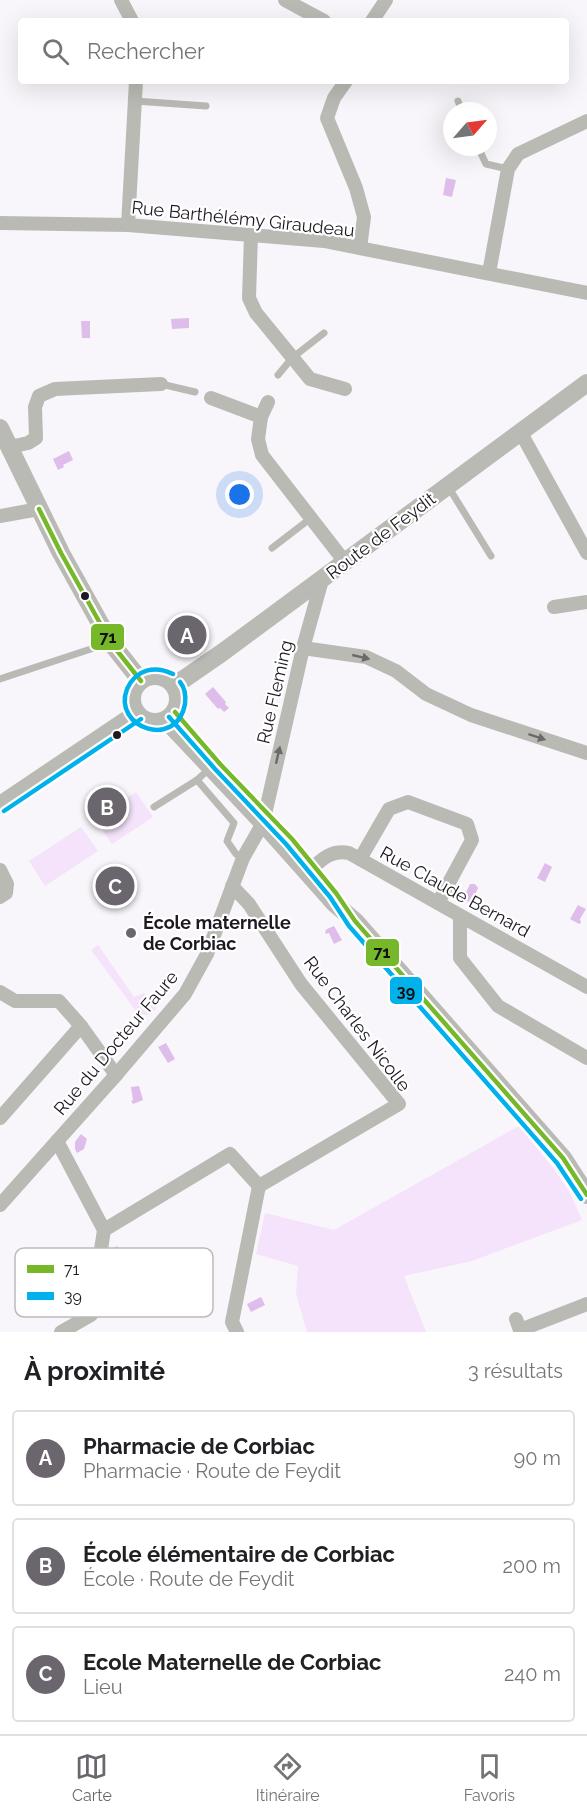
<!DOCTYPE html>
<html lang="fr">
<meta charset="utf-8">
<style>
body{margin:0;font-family:Raleway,sans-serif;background:#f6f6f6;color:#202124}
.compass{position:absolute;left:443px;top:102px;width:54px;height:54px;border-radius:50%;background:#fff;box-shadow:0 6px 24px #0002;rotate:62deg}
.you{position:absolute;left:240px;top:495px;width:21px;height:21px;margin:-15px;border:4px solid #fff;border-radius:50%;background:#1a73e8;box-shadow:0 0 0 9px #1a73e833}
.badge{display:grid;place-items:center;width:39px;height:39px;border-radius:50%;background:#6b666d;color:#fff;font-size:20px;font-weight:700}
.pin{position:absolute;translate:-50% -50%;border:3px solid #fff;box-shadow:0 2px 6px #0006}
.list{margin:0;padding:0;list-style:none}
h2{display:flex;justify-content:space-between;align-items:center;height:78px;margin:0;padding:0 24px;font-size:26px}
h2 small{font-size:20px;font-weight:400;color:#757577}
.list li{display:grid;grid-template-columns:39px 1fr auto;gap:18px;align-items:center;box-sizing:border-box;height:96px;margin:0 12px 12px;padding:0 12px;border:2px solid #e0e0e0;border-radius:6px}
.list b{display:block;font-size:22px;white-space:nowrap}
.list p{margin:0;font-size:20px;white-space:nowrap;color:#757577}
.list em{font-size:20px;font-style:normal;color:#757577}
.icon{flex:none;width:33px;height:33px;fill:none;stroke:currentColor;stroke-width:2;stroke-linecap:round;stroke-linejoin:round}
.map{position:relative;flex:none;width:587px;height:1332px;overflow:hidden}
.search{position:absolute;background:#fff;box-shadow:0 6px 24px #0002;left:18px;right:18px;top:18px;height:66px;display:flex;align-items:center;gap:15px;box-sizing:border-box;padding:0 21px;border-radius:6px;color:#757577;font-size:22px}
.sheet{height:402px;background:#fff}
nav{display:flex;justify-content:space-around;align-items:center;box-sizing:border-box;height:84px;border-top:2px solid #e0e0e0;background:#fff;font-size:16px;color:#757577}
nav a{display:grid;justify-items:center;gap:3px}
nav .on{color:#6b666d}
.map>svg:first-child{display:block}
.green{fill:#f4e3fa}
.water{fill:#debdea}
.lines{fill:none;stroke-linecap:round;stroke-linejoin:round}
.lane{stroke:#babab4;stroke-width:7}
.street{stroke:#babab4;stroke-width:14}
.secondary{stroke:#b9bab4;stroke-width:18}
.bus-1-casing{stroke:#fff;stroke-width:9}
.bus-2-casing{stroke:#fff;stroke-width:9}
.bus-1{stroke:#76b82a;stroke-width:4.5}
.bus-2{stroke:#00b1eb;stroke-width:4.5}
.oneway{fill:#6c696a}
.bus-dot{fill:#1e1820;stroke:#fff;stroke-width:2}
.poi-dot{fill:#6b666d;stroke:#fff;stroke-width:2}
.labels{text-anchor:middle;stroke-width:4.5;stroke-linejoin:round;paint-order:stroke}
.street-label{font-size:18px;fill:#1e1820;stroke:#fff}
.poi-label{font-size:18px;font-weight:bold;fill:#1e1820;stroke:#fff;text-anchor:start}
.key{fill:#fff;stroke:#bcbabc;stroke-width:1.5}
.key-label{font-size:16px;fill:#1e1820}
.line-badge{stroke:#fff;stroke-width:2}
.pale-badge-label{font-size:16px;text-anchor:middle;font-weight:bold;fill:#111}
</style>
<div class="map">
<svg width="587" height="1332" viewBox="0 0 587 1332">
<rect width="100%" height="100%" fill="#f9f6fb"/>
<g class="green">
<polygon points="136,792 153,817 112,844 95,819"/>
<polygon points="81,827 98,851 45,886 29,861"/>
<polygon points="98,945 134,997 144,993 156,1009 149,1015 139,1015 91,950"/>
<polygon points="519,1126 554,1169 569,1191 582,1220 472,1261 404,1276 426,1332 307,1332 296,1294 298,1266 256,1254 265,1213 334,1230"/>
</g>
<g class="water">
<polygon points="446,178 456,180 452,197 443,195"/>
<polygon points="189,318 189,328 172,329 171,319"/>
<polygon points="81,321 90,321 90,338 82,338"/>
<polygon points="69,451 73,460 63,465 64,467 58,470 53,459"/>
<polygon points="213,687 226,702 225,704 229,708 224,712 220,708 218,709 205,694"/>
<polygon points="545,863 552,867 545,882 537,878"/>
<polygon points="470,884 475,884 478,888 471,903 463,899"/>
<polygon points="578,905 586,909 580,919 581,923 579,924 570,919"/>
<polygon points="334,926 342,940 334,944 329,933 326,934 325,932 327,929"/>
<polygon points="166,1043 175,1059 168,1063 158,1047"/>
<polygon points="139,1086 143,1100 133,1104 131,1101 133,1100 131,1087"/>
<polygon points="81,1134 87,1139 84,1149 77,1153 75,1149 75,1142"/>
<polygon points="117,1246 120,1251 116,1254 115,1257 120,1268 117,1270 109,1259 111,1250"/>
<polygon points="261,1297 265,1305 251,1312 247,1304"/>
</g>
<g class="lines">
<g class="lane">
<polyline points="135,101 206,106"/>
<polyline points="458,101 462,111"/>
<polyline points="478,147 486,164 508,169"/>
<polyline points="278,375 292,358 324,333"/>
<polyline points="161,384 195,392"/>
<polyline points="449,488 491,556"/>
<polyline points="272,548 311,518"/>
<polyline points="0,679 109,643"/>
<polyline points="197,780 234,823 227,841 236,854 243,858"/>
<polyline points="154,807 197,780 209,769"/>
</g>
<g class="street">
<polyline points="121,0 132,21"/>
<polyline points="285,0 324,21"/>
<polyline points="372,21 386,0"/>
<polyline points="346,81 334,98 327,118 356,188 364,217 360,248"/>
<polyline points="0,223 128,225 324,241 587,293"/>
<polyline points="128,225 136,81"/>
<polyline points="251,235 249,298 256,313 310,379 345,389"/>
<polyline points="489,273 508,169 518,154 587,121"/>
<polyline points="211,398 261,417 258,439 262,455 345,562"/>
<polyline points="261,417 268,402"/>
<polyline points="521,433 587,553"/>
<polyline points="10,447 28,443 36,438 35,407 39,396 55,389 161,384"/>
<polyline points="0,516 39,509"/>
<polyline points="554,607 587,602"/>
<polyline points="303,648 366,657 396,671 426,694 471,715 587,753"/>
<polyline points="360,859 389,809 408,802 467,824 472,840 438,903"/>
<polyline points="0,870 7,884 6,893 0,897"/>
<path d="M307,873c13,-12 23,-24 42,-20l238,134"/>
<polyline points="460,916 460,958 498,1006 587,1058"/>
<polyline points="0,992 15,1001 59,1001 81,1026 116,1075"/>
<polyline points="0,1118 81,1026"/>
<polyline points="57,1141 104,1230 91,1315 61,1332"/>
<polyline points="0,1205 116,1075 185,994 207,954 243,858 263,823 303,648 322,580"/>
<polyline points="104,1230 230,1154 259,1186 399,1104 301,984 249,904 232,886"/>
<polyline points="516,1319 520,1330 587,1304"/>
<polyline points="237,1332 232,1322 259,1186"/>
</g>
<g class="secondary">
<polyline points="0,428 61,553 111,643 141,681"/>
<circle cx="155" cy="699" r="23"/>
<polyline points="173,684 184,679 223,652 587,383"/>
<polyline points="166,720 263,823 335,904 355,921 563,1158 587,1195"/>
<polyline points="0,805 137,713"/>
</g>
<g class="bus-1-casing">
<g id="bus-1">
<polyline points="39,509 61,553 111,643 141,681"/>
<polyline points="175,712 220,764 292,839 336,893 355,921 563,1158 587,1195"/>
</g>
</g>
<g class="bus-2-casing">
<g id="bus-2">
<path d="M173,674c-18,-9 -37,-5 -46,15 -15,39 50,61 58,15 1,-8 0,-16 -5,-22"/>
<polyline points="169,717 215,769 286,844 330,897 349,926 557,1163 581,1199"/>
<polyline points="4,811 141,719"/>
</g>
</g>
<use href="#bus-1" class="bus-1"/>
<use href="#bus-2" class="bus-2"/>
</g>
<defs><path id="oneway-solid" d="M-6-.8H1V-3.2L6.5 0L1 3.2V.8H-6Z" transform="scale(1.5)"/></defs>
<g class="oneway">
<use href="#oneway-solid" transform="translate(361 657) rotate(13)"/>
<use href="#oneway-solid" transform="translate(537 737) rotate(18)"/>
<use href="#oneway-solid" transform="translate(278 755) rotate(-77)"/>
</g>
<g class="bus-dot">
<circle cx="85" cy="596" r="5"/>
<circle cx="117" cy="735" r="5"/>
</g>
<circle class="poi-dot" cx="131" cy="933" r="6"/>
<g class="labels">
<g class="street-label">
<text transform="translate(243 219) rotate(6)" y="6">Rue Barthélémy Giraudeau</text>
<text transform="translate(381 536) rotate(-37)" y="6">Route de Feydit</text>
<text transform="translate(275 692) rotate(-77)" y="6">Rue Fleming</text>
<text transform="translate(455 892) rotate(29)" y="6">Rue Claude Bernard</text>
<text transform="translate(357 1024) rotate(53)" y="6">Rue Charles Nicolle</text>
<text transform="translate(116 1043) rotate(-50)" y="6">Rue du Docteur Faure</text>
</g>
<g class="poi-label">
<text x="143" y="929">École maternelle<tspan x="143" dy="21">de Corbiac</tspan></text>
</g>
</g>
<rect x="15" y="1248" width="198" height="69" rx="9" class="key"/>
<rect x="27" y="1265" width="27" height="8" fill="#76b82a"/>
<rect x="27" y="1292" width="27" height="8" fill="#00b1eb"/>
<g class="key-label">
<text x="64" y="1275">71</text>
<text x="64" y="1302">39</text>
</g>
<g class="line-badge">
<rect x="90" y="623" width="35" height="28" rx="6" fill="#76b82a"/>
<rect x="365" y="938" width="35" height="29" rx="6" fill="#76b82a"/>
<rect x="389" y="976" width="34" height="29" rx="6" fill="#00b1eb"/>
</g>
<g class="pale-badge-label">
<text x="108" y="643">71</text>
<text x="382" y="958">71</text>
<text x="406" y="997">39</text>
</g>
</svg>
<svg class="compass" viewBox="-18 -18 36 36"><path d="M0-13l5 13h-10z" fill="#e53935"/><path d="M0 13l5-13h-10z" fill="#757577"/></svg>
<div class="you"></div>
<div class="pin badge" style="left:187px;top:635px">A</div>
<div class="pin badge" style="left:107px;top:807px">B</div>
<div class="pin badge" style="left:115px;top:886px">C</div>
<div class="search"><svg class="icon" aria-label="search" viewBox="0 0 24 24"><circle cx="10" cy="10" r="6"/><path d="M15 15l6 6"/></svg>Rechercher</div>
</div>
<section class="sheet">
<h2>À proximité<small>3 résultats</small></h2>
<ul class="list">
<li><span class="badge">A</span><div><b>Pharmacie de Corbiac</b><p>Pharmacie · Route de Feydit</p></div><em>90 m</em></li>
<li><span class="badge">B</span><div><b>École élémentaire de Corbiac</b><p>École · Route de Feydit</p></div><em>200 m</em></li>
<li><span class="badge">C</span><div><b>Ecole Maternelle de Corbiac</b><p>Lieu</p></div><em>240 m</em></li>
</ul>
</section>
<nav>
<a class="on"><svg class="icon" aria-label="map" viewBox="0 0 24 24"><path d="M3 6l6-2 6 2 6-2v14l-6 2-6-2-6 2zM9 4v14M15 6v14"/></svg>Carte</a>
<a><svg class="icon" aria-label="directions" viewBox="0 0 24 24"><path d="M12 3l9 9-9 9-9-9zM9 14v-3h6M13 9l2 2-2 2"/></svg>Itinéraire</a>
<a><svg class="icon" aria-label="saved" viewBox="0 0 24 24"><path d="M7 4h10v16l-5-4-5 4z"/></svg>Favoris</a>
</nav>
